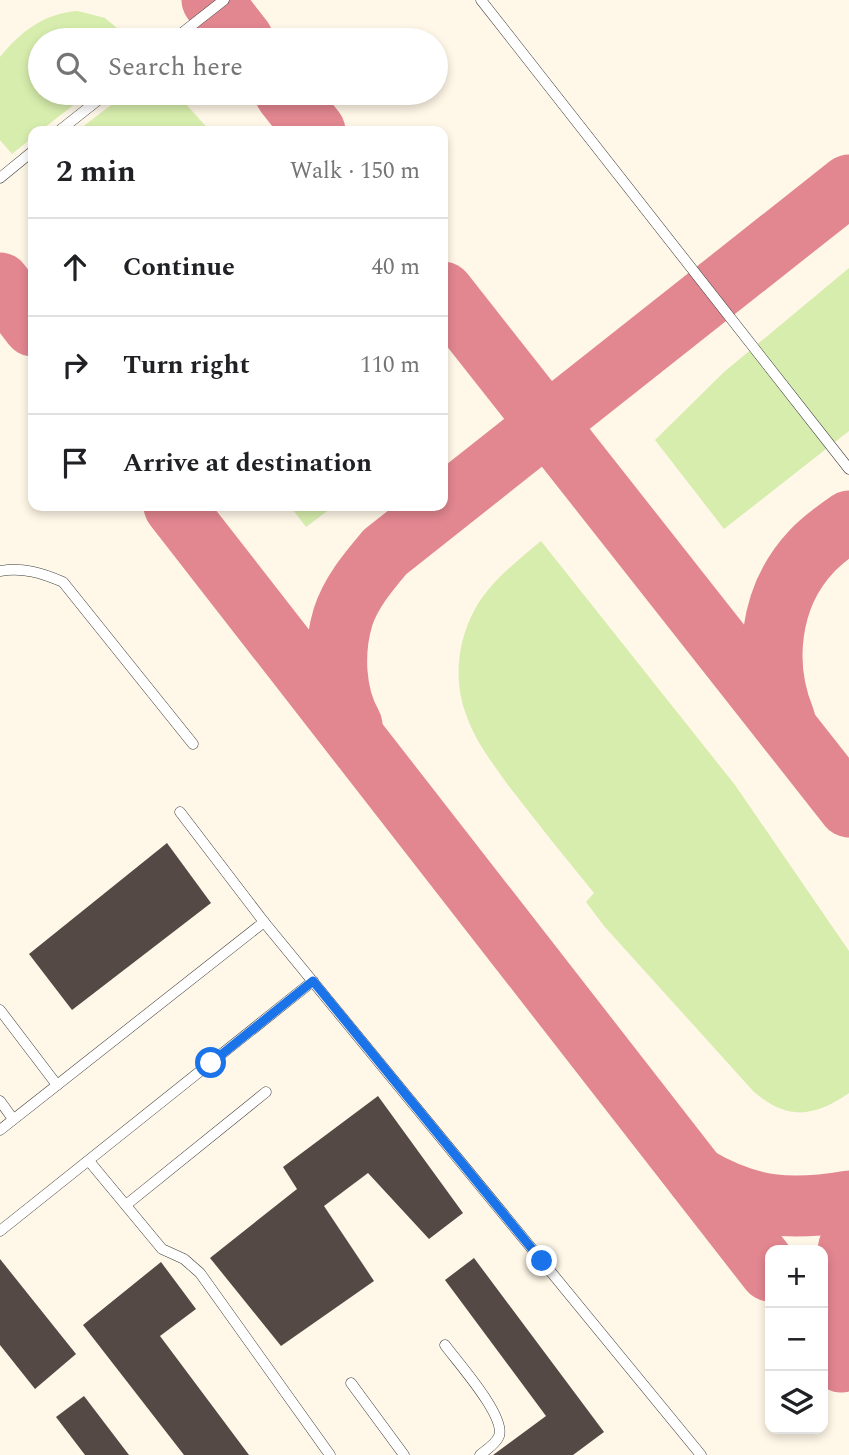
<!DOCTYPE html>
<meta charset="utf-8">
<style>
body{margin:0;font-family:Spectral,serif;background:#f2f2f2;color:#202124}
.controls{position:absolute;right:21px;bottom:21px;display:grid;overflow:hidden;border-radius:14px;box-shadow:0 4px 10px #0003}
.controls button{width:63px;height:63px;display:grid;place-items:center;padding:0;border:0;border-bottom:2px solid #e0e0e0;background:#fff;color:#202124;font:35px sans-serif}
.stop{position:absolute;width:21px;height:21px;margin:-16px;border:5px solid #1a73e8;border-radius:50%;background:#fff}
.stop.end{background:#1a73e8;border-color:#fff;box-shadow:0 2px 7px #0008}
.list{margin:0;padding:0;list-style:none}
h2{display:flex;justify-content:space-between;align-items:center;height:91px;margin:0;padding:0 28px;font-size:30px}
h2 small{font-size:23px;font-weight:400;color:#757577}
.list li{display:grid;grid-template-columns:46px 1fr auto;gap:21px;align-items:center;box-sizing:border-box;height:98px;padding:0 28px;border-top:2px solid #e0e0e0}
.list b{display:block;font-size:26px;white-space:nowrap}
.list em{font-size:23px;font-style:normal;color:#757577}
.icon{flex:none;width:38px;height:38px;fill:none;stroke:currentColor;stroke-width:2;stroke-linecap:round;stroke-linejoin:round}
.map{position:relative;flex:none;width:849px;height:1455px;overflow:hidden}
.search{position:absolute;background:#fff;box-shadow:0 4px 10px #0003;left:28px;top:28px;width:420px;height:77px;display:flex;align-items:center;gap:18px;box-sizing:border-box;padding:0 24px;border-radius:38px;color:#757577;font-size:26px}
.panel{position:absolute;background:#fff;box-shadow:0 4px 10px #0003;left:28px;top:126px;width:420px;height:385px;border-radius:14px}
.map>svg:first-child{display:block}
.green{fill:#d7edad}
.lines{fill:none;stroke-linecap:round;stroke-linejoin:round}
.taxiway{stroke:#e28690;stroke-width:61}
.building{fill:#544945}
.lane-casing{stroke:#3d3d3d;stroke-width:11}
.lane{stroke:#fff;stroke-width:10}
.route{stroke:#1a73e8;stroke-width:9}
</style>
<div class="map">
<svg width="849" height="1455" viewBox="0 0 849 1455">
<rect width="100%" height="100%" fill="#fff7e7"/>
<g class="green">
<path d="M78,11l27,7 26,22h-91v53h49l-49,38h-7v6l-21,17 -12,-14v-83c21,-26 45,-44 78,-46z"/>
<polygon points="127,93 176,93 210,131 77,131"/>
<polygon points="849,268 849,431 724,529 655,440 724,372"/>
<polygon points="290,506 334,506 306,527"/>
<path d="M541,541l194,244 114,166v142c-36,25 -62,27 -95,-1l-150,-166 -18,-24 8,-9c-30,-37 -60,-74 -89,-112 -14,-20 -30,-41 -38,-64 -14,-35 -10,-75 8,-108 15,-27 42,-48 66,-68z"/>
</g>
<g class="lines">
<g class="taxiway">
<polyline points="212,0 243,40"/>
<polyline points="285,93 315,131"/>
<polyline points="0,283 33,326"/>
<polyline points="443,292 849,807"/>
<polyline points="174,506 770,1271"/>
<path d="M785,720c-23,-55 -16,-123 26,-168 11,-12 25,-22 38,-31"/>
<path d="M352,725c-18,-31 -19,-75 -9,-108 8,-25 26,-46 42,-65l464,-367"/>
<path d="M697,1177c52,31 94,34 152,24"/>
<path d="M841,1362c-5,-39 -1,-77 8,-116"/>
</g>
</g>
<g class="building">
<polygon points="167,843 211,903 72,1010 29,954"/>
<polygon points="378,1096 463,1213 429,1239 368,1173 324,1206 374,1281 281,1346 210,1258 297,1189 283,1167"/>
<polygon points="474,1258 604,1432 573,1455 493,1455 546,1416 445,1280"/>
<polygon points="0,1259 76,1354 35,1389 0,1345"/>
<polygon points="161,1262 196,1309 160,1336 249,1455 184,1455 83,1325"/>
<polygon points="84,1396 129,1455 85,1455 56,1417"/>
</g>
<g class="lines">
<g class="lane-casing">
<g id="lane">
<polyline points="481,0 849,469"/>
<polyline points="173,40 224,0"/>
<polyline points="59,131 107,93"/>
<polyline points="0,178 33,151"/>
<path d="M0,571c23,-4 42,2 63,11l130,162"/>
<polyline points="180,812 264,922 701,1455"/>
<polyline points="0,1010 57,1085"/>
<polyline points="0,1101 13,1119"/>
<polyline points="0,1130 264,922"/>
<polyline points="89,1161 162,1249 184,1259 200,1273 330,1455"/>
<polyline points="126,1205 266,1092"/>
<polyline points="0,1231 313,981"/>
<path d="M445,1345c13,18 61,71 54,91 -3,8 -13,14 -19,19"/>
<polyline points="351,1383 404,1455"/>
</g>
</g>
<use href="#lane" class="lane"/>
</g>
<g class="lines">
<polyline class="route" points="211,1063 313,981 542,1261"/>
</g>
</svg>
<div class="controls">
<button>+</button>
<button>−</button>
<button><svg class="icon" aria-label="layers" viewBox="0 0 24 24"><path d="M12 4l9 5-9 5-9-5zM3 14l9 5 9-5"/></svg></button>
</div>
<div class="stop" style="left:211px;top:1063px"></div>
<div class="stop end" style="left:542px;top:1261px"></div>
<div class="search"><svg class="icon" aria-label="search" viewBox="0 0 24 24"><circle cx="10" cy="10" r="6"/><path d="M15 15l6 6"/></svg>Search here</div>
<section class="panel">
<h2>2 min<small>Walk · 150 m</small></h2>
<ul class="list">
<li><svg class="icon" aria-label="ahead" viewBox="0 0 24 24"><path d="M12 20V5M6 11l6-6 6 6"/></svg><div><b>Continue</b></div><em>40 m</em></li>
<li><svg class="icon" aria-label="right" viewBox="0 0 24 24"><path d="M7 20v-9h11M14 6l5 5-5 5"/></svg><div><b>Turn right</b></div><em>110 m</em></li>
<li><svg class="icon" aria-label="arrive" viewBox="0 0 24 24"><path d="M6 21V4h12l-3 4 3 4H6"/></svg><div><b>Arrive at destination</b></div></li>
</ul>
</section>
</div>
